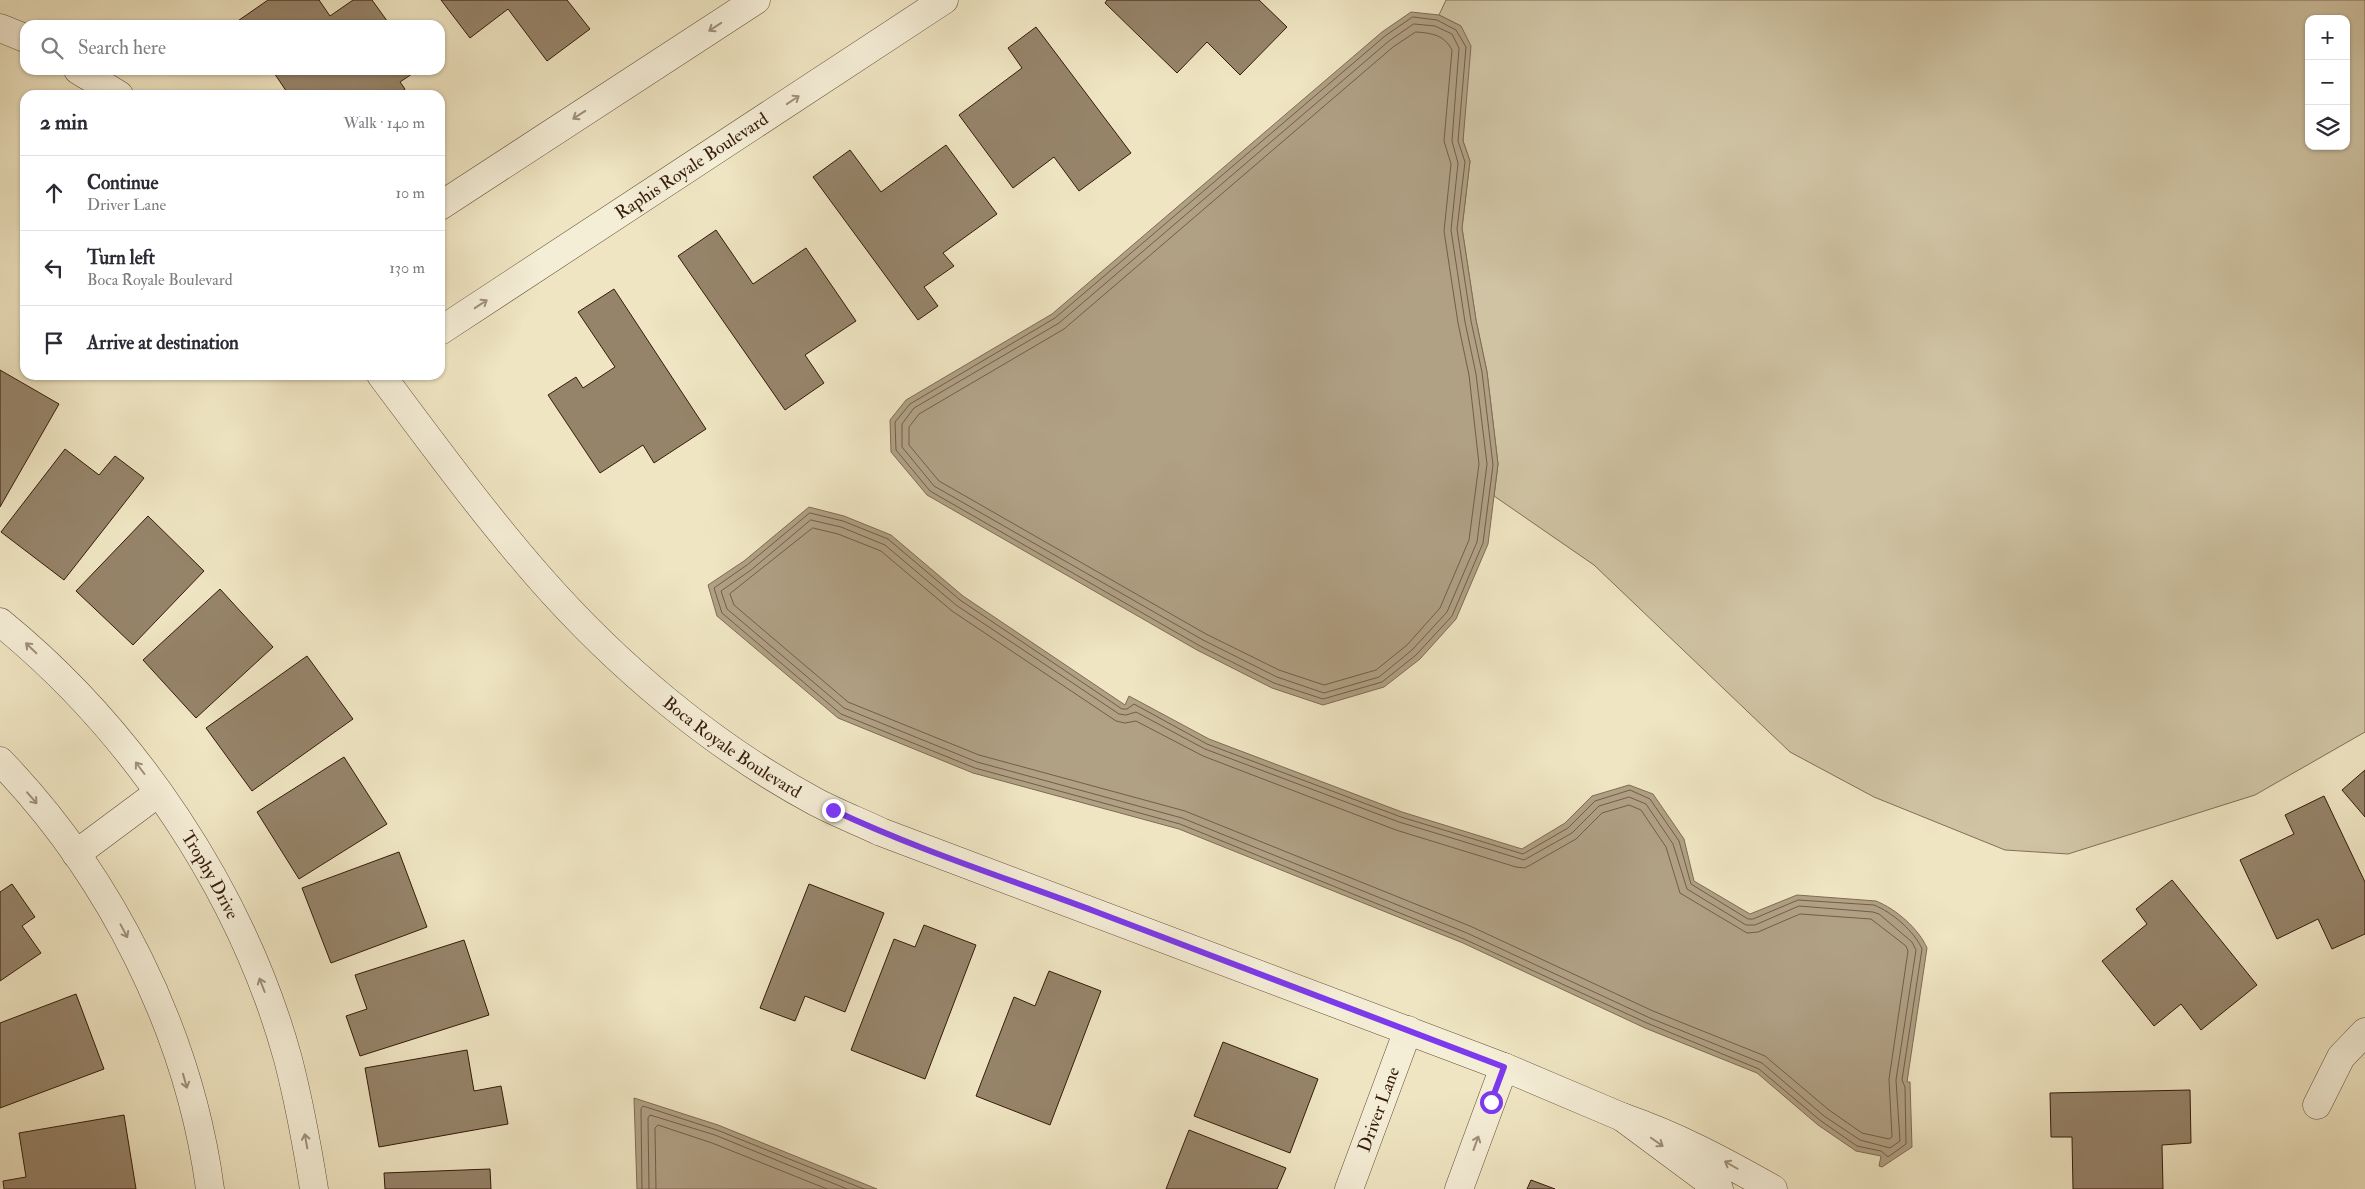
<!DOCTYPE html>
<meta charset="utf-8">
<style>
body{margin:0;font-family:"IM FELL Double Pica",serif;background:#f2f2f3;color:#2b2b33}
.controls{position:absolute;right:15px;top:15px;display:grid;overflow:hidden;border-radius:10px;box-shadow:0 1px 4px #0004}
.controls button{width:45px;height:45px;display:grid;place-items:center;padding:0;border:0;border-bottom:1px solid #e1e1e2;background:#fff;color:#2b2b33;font:25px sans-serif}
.stop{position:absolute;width:15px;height:15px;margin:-11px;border:4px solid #7c3aed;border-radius:50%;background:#fff}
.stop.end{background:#7c3aed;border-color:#fff;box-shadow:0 1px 5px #0008}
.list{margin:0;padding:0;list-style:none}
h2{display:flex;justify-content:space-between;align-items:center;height:65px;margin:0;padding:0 20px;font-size:21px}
h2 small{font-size:16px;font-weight:400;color:#7c7c81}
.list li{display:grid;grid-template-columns:32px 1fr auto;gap:15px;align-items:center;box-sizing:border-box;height:75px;padding:0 20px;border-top:1px solid #e1e1e2}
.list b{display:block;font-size:19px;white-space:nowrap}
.list p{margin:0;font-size:16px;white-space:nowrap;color:#7c7c81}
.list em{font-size:16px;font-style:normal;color:#7c7c81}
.icon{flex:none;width:28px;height:28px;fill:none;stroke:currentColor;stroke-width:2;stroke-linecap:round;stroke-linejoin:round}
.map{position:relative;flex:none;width:2365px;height:1189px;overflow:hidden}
.search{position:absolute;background:#fff;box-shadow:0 1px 4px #0004;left:20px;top:20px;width:425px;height:55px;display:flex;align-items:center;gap:12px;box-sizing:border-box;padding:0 18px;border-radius:15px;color:#7c7c81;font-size:19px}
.panel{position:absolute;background:#fff;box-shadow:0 1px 4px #0004;left:20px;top:90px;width:425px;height:290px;border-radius:15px}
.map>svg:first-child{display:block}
.green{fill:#cfc3a3;stroke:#826f57;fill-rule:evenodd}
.water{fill:#b0a084;stroke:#7f6b54}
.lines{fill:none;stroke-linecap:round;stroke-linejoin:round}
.shore{stroke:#725e48;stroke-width:1}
.building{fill:#96846a;stroke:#351b0b}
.minor-casing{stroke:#644e39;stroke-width:29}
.minor{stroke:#f5eed7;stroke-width:28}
.oneway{stroke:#9f8f7b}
.route{stroke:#7c3aed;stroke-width:6}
.labels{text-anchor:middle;stroke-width:4;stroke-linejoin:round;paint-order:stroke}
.street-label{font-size:18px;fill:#351b0b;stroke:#f5eed7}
</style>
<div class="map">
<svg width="2365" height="1189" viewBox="0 0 2365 1189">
<rect width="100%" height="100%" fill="#efe5c2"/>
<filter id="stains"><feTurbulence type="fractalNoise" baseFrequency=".004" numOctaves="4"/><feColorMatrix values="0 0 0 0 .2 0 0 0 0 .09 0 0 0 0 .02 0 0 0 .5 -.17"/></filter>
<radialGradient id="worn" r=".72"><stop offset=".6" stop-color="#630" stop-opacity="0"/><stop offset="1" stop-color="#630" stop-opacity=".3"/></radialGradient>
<path class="green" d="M1446,0h919v732l-110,63 -187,59 -63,-4 -131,-53 -84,-45 -196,-187 -100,-69 4,-32 -11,-92 -11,-52 -14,-92 8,-67 -7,-20 2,-40 -4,-75 -22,-11zM2309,19h37v127h-37z"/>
<g class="water">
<polygon points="1411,12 1439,15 1461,26 1471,46 1463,141 1470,161 1462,228 1476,320 1487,372 1498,464 1488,544 1456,619 1420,659 1384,687 1323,705 1272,688 1197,650 927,495 891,452 890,420 906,400 1052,314 1382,32"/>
<path d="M809,507l35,9 47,19 72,61 162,109 4,-9 80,43 193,73 120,37 43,-26 27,-27 37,-11 24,9 31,45 10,42 56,33 47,-19 79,6c20,8 43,28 51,47l-20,134h3l2,65 -30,20 -3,-1 2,-10 -25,-5 -38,-26 -61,-52 -112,-45 -182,-85 -284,-114 -206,-56 -135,-55 -121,-102 -9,-31 36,-24z"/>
<polygon points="634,1098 718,1125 877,1189 637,1189"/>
</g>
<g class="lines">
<g class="shore">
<polygon points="1413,17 1437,20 1456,30 1466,47 1458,141 1465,162 1457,229 1471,321 1482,372 1493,465 1483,543 1452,616 1416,655 1382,682 1323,699 1274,683 1200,646 930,491 896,450 895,422 910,404 1055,318 1385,36"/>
<polygon points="1414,24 1435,26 1452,34 1459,48 1452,141 1458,163 1451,230 1465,322 1476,374 1487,464 1477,542 1447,612 1412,650 1379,677 1324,693 1277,677 1203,640 934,486 902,447 902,424 914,408 1059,323 1389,41"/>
<path d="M1416,32c16,1 28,3 36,18l-8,91 7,23 -7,67 14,92 11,52 10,89 -10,76 -29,68 -33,37 -31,25 -52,15 -45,-15 -73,-36 -267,-153 -30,-36v-18l10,-13 145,-85 329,-282z"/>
<path d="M810,513l33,8 45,18 72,61 162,109h5l7,-5 73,40 194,73 122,37 45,-26 27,-27 35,-11 20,9 29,42 12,43 57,35h5l45,-19 76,5c18,7 41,27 48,44l-20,131 3,7 1,57 -18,13 -7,-6 -24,-5 -36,-25 -62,-52 -112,-46 -183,-84 -284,-115 -205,-56 -134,-54 -119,-101 -8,-25 33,-23z"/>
<polygon points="811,520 841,527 885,545 956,605 1119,714 1126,715 1136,712 1205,749 1399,822 1524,860 1572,833 1599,806 1629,797 1646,804 1673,844 1687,889 1746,925 1755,925 1799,906 1873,912 1879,914 1912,942 1916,950 1896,1080 1900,1141 1890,1148 1860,1140 1824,1116 1762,1063 1650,1018 1467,933 1182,818 977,762 844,708 727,609 721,591 751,570"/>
<polygon points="813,528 838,534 881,551 952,611 1116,721 1125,723 1136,721 1203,756 1396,830 1516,867 1525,868 1576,839 1602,813 1629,805 1641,810 1666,847 1680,893 1747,933 1758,932 1800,914 1871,919 1906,946 1908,951 1889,1079 1892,1137 1889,1139 1862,1133 1829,1110 1765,1056 1653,1011 1470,926 1185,811 979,755 848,702 734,605 730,594"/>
<polyline points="642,1189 641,1109 643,1106 717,1130 864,1189"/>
<polyline points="649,1189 648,1118 650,1115 715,1135 847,1189"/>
<polyline points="656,1189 655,1128 658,1125 712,1143 827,1189"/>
</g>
</g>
<g class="building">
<polygon points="268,0 319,0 330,16 353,0 372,0 390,25 232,25"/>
<polygon points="441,0 567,0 590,29 547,61 508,9 470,38"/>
<polygon points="1107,0 1259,0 1287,27 1240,75 1207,42 1177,73 1105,3"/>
<polygon points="1036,27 1131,153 1079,191 1054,157 1013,188 959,115 1022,68 1008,48"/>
<polygon points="272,70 418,70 400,82 405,89 396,95 289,95"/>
<polygon points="946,145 997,214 943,253 954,266 924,287 938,306 918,320 813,177 850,150 881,192"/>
<polygon points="716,230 753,284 806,248 856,321 805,355 824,383 785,410 678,256"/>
<polygon points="614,289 706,429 654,463 643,445 600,473 548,395 576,377 583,388 615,367 578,312"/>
<polygon points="0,370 59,404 0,507"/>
<polygon points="65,449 99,475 115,456 144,478 64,580 1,532"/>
<polygon points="148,516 204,571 133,645 76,591"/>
<polygon points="220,589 273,647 196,718 143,660"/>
<polygon points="307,656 353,719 252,791 206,728"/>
<polygon points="344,757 387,824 299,879 257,812"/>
<polygon points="2365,770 2365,817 2342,790"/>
<polygon points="2324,796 2365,882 2365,934 2332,949 2318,919 2277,939 2240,860 2294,834 2285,815"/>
<polygon points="399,852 427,927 331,963 302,888"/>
<polygon points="2172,880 2257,985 2201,1030 2181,1004 2154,1026 2102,961 2147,924 2136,909"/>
<polygon points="12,884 35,917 22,926 41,953 0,981 0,892"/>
<polygon points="809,884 884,913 845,1012 805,996 795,1021 760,1008"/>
<polygon points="924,925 976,945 925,1079 851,1050 894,939 915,947"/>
<polygon points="464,940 489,1015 360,1056 346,1016 367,1009 355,975"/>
<polygon points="1049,971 1101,991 1050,1125 976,1096 1014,997 1035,1006"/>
<polygon points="76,994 104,1069 0,1108 0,1023"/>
<polygon points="1223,1042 1318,1079 1290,1153 1194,1116"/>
<polygon points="467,1050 474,1091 501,1086 508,1124 379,1147 365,1068"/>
<polygon points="2190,1090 2191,1143 2162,1145 2163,1189 2073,1189 2072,1137 2051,1137 2050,1093"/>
<polygon points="124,1115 136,1189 4,1189 3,1181 26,1177 19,1133"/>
<polygon points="1189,1130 1286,1168 1277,1189 1166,1189"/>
<polygon points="490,1169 491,1189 385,1189 384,1173"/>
<polygon points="1531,1180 1555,1189 1527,1189"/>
</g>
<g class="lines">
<g class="minor-casing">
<g id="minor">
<polyline points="0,28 25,38"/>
<polyline points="78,70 119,95"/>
<polyline points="440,206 756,0"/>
<path id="s1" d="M440,331l504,-331"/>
<path id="s2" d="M381,375c51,68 102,138 158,202 78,89 173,169 277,225 21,11 44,20 65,30l623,235 118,50"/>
<path id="s3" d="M0,622c134,109 242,270 288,437 11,43 19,86 26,130"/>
<path d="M0,761c110,114 189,270 210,428"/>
<polyline points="76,854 158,793"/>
<polyline points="2317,1105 2341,1057 2365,1032"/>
<path id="s4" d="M1349,1189l59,-159"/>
<polyline points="1459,1189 1504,1067"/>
<path d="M1719,1189l-97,-72c55,19 100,43 151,72"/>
</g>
</g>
<use href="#minor" class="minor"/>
</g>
<defs><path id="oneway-shaft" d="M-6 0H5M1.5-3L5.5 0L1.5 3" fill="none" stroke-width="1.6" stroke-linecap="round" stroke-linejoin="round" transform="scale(1.25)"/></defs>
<g class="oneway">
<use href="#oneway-shaft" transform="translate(715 27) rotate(147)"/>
<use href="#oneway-shaft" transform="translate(793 100) rotate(-34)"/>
<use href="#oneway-shaft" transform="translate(579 115) rotate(147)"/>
<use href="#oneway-shaft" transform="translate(481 304) rotate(-33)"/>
<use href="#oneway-shaft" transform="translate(31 648) rotate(-136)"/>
<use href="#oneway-shaft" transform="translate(140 768) rotate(-127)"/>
<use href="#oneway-shaft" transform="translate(32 798) rotate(49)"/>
<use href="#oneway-shaft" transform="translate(124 931) rotate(62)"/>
<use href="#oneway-shaft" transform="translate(262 985) rotate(-111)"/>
<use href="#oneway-shaft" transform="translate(185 1081) rotate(74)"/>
<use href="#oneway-shaft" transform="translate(306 1141) rotate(-100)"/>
<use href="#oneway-shaft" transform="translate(1657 1142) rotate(35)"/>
<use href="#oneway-shaft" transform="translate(1476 1143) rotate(-70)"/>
<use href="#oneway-shaft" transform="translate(1731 1165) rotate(-150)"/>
</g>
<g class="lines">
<path class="route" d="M833,810c85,40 173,68 261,101 137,52 274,103 410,156l-13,35"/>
</g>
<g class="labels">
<g class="street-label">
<text dy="6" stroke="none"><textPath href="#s1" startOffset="301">Raphis Royale Boulevard</textPath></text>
<text dy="6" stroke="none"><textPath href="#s2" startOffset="515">Boca Royale Boulevard</textPath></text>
<text dy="6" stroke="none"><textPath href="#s3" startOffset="331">Trophy Drive</textPath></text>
<text dy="6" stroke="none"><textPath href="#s4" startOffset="85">Driver Lane</textPath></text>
</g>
</g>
<rect width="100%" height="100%" filter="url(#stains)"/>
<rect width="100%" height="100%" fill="url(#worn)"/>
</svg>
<div class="controls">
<button>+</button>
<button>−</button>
<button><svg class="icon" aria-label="layers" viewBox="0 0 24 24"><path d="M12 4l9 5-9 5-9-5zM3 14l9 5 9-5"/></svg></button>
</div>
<div class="stop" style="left:1491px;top:1102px"></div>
<div class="stop end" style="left:833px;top:810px"></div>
<div class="search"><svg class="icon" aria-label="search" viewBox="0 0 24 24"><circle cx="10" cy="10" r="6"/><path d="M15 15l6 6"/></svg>Search here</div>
<section class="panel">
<h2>2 min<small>Walk · 140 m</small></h2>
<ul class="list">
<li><svg class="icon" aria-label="ahead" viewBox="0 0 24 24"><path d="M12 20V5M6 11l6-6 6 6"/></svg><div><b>Continue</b><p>Driver Lane</p></div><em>10 m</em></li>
<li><svg class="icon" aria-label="left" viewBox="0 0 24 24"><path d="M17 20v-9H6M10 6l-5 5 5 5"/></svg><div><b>Turn left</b><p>Boca Royale Boulevard</p></div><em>130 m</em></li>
<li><svg class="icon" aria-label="arrive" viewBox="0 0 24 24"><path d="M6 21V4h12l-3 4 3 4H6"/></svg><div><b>Arrive at destination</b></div></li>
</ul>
</section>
</div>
